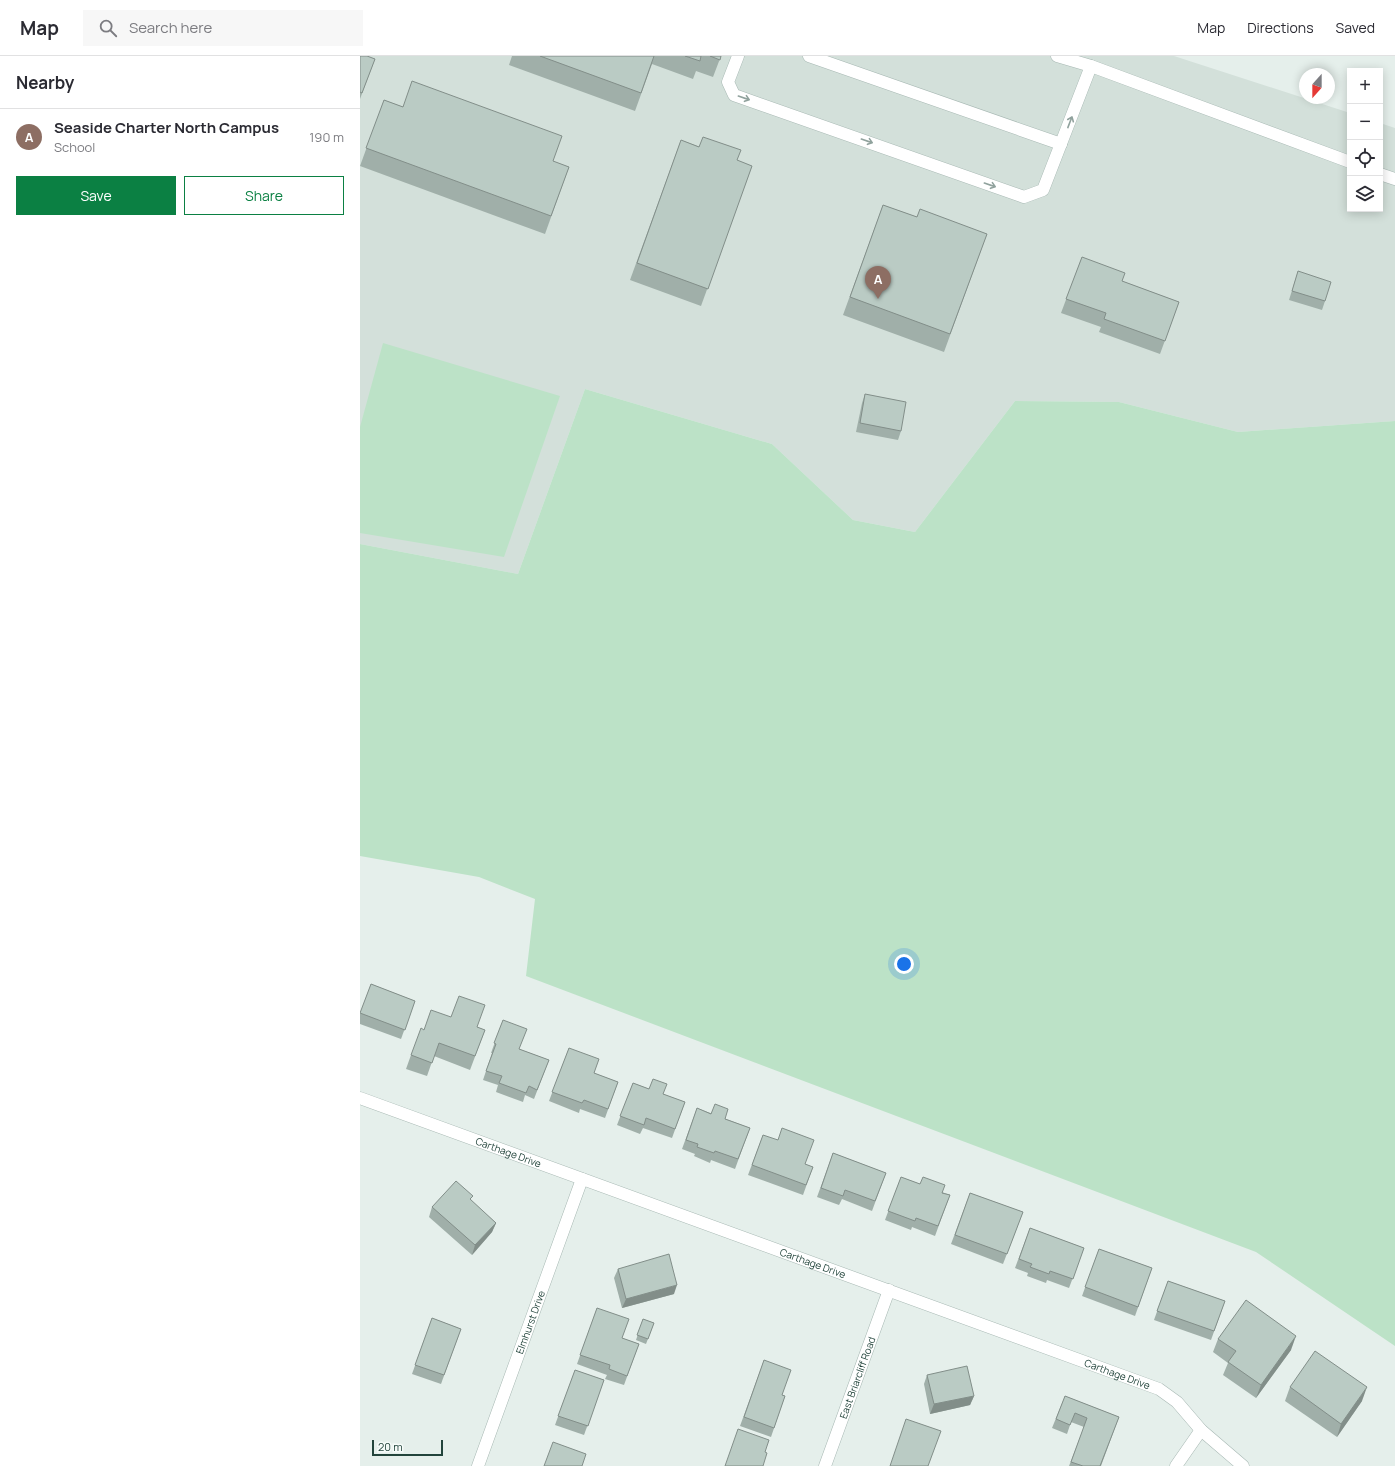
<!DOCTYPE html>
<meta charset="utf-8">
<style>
body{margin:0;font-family:Manrope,sans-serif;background:#f7f7f7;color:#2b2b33}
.controls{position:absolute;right:12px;top:12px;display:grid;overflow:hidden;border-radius:0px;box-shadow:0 2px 10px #0003}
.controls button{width:36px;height:36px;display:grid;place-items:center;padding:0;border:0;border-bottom:1px solid #e1e1e2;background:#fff;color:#2b2b33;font:20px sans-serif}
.compass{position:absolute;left:939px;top:12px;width:36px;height:36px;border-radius:50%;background:#fff;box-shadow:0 2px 10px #0003;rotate:201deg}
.scale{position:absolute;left:12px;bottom:10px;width:71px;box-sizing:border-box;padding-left:4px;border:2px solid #22443b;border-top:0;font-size:11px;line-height:14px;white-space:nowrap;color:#22443b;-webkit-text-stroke:3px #f6fbf9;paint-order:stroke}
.you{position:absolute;left:544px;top:908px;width:14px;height:14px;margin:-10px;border:3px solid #fff;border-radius:50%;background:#1a73e8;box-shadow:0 0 0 6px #1a73e833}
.badge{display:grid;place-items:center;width:26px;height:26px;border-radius:50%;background:#0b8043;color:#fff;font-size:13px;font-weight:700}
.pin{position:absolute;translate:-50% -33px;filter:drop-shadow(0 1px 2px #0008)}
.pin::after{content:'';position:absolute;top:21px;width:14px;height:12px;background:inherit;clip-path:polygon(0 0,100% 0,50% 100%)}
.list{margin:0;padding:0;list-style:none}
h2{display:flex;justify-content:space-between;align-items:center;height:52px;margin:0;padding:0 16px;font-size:17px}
h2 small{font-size:13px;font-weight:400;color:#7c7c81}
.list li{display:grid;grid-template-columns:26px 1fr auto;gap:12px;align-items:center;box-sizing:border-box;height:56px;padding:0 16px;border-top:1px solid #e1e1e2}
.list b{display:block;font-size:15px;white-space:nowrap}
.list p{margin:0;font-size:13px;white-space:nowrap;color:#7c7c81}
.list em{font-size:13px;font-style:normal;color:#7c7c81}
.actions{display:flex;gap:8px;padding:12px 16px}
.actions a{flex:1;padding:9px 0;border:1px solid #0b8043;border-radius:0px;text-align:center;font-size:14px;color:#0b8043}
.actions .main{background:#0b8043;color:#fff}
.icon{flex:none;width:22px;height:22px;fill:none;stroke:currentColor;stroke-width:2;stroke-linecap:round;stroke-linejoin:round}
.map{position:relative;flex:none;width:1035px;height:1410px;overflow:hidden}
header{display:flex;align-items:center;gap:24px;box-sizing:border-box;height:56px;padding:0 20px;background:#fff;border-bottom:1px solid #e1e1e2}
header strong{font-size:19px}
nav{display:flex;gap:22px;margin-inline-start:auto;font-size:14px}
.search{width:280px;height:36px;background:#f7f7f7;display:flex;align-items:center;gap:10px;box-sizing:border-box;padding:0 14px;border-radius:0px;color:#7c7c81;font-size:15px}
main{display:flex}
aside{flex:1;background:#fff}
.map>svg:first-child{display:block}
.built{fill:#d3e0da}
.green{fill:#bce2c7}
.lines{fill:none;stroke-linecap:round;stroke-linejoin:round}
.minor-casing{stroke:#a7b8b3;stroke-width:13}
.minor{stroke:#fff;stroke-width:12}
.wall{fill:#a0afa9}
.shaded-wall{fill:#828e89}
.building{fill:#bacbc4;stroke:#828e89}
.oneway{stroke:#90a29d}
.labels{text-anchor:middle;stroke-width:3;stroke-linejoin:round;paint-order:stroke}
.street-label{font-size:10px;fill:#22443b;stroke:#f6fbf9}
</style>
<header>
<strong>Map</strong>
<div class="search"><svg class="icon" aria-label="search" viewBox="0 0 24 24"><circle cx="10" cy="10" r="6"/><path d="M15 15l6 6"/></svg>Search here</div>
<nav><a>Map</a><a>Directions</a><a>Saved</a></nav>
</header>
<main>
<aside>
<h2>Nearby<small></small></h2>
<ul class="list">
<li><span class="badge" style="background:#8d6e63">A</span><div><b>Seaside Charter North Campus</b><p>School</p></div><em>190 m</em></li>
</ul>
<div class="actions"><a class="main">Save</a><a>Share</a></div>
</aside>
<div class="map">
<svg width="1035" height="1410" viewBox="0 0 1035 1410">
<rect width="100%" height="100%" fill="#e5efeb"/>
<polygon class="built" points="0,0 814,0 990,57 990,153 1020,153 1020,67 1035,72 1035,365 878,376 759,346 655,345 555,476 493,464 412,388 225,333 158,518 0,488"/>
<g class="green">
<polygon points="23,287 200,340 144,501 0,477 0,371"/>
<polygon points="225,333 412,388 493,464 555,476 655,345 759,346 878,376 1035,365 1035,1290 896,1196 166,920 175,843 119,821 0,800 0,488 158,518"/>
</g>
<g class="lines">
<g class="minor-casing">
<g id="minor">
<polyline points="378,0 368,26 374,39 664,141 683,134 731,10"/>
<polyline points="449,0 701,88"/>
<polyline points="697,0 731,10 990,106"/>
<polyline points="1020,118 1035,123"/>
<path id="s1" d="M0,1042l799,291 18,13 24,28 42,36"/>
<path id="s2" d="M118,1410l104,-287"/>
<path id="s3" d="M465,1410l64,-176"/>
<polyline points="816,1410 841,1374"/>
</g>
</g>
<use href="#minor" class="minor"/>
</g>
<g class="wall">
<polygon points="0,0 15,3 0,43"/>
<polygon points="152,0 361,0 353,21 336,15 333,23 292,8 275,55 149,9"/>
<polygon points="24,44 209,111 185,178 0,110"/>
<polygon points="321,84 392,110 341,250 270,224"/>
<polygon points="523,149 557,161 627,178 584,296 483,259"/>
<polygon points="722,201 762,225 819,246 800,298 739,276 741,271 701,257"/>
<polygon points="938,215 965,245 962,254 929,244"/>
<polygon points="505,338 541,375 538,384 496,376 502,347"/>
<polygon points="11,928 55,945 41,983 0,968 0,958"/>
<polygon points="143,964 159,993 189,1004 174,1043 165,1039 163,1046 136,1036 138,1029 123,1024 132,997 131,997"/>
<polygon points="117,971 125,974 110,1014 74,1000 67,1020 46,1013 51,999 64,974"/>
<polygon points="209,992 234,1017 258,1026 245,1062 220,1053 219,1057 189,1045"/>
<polygon points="273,1027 325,1046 312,1082 283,1072 280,1078 257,1069"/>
<polygon points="337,1052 390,1072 375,1113 351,1104 350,1107 334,1100 335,1098 322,1093"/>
<polygon points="403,1079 445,1108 453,1111 443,1139 388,1119"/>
<polygon points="473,1097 526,1117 512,1155 482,1143 479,1149 457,1141"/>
<polygon points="541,1121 590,1139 575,1180 552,1171 551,1174 525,1164"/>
<polygon points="610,1137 663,1156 643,1208 591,1188"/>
<polygon points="111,1145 136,1167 132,1176 112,1199 69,1161 72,1151"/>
<polygon points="670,1172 724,1192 709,1232 687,1224 686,1227 667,1220 668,1217 655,1212"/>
<polygon points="739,1193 792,1212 775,1260 722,1240"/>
<polygon points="258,1213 314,1238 262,1252 254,1222"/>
<polygon points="808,1225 865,1245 851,1284 794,1264"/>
<polygon points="237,1252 262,1282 279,1288 264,1329 245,1323 247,1319 217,1308"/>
<polygon points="72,1262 101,1273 81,1328 52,1318"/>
<polygon points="283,1263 294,1267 286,1288 276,1284"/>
<polygon points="858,1283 931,1294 896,1342 863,1319 868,1307 853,1296"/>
<polygon points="404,1304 422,1339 425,1340 411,1381 380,1370"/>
<polygon points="215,1314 244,1324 224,1379 195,1369"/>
<polygon points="567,1319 614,1340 610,1349 570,1358 564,1328"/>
<polygon points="930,1331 1002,1345 977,1381 925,1345"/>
<polygon points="705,1340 759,1361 741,1410 709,1410 724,1371 711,1366 707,1378 692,1372"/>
</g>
<g class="shaded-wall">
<polygon points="136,1167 132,1176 112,1199 115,1189"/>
<polygon points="317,1229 314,1238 262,1252 266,1243"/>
<polygon points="936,1280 931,1294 896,1342 901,1329"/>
<polygon points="1007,1331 1002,1345 977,1381 981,1368"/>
<polygon points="614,1340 610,1349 570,1358 574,1348"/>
</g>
<g class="building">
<polygon points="0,0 7,0 15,3 2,37 0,36"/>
<polygon points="180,0 294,0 281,37"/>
<polygon points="325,0 341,0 340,5"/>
<polygon points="350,0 361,0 360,4"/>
<polygon points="52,25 202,80 193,105 209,111 191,160 6,92 24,44 43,51"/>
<polygon points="343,81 381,94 377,104 392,110 348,233 277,207 321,84 339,91"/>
<polygon points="523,149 557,161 560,153 627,178 590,278 490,241"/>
<polygon points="722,201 765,217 762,225 819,246 805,285 744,263 746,257 706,243"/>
<polygon points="938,215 971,226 965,245 932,235"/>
<polygon points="505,338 546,346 541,375 500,367"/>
<polygon points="11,928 55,945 45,974 0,957"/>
<polygon points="99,940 125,949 117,971 125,974 115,1000 79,987 72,1007 51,999 61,972 64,974 71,954 91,961"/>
<polygon points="143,964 167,973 159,993 189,1004 177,1034 169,1030 166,1037 139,1027 142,1020 126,1015 136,988 134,987"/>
<polygon points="209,992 239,1003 234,1017 258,1026 248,1053 224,1044 222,1047 192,1036"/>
<polygon points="293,1023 307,1028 303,1038 325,1046 315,1073 286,1062 284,1069 260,1060 273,1027 289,1033"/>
<polygon points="355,1048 368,1053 365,1063 390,1072 378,1103 355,1095 354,1097 337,1091 338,1088 326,1084 337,1052 351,1058"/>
<polygon points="422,1072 454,1084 445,1108 453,1111 446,1129 392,1109 403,1079 418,1084"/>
<polygon points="473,1097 526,1117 515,1145 485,1134 483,1140 461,1132"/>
<polygon points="541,1121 560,1128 563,1121 585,1129 582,1137 590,1139 578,1170 556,1162 555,1165 528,1155"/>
<polygon points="96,1125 113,1140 110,1143 136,1167 115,1189 72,1151"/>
<polygon points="610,1137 663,1156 647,1198 595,1179"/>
<polygon points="670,1172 724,1192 713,1223 690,1215 689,1218 670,1211 672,1208 659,1203"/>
<polygon points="739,1193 792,1212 778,1251 725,1231"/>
<polygon points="309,1198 317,1229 266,1243 258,1213"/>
<polygon points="808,1225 865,1245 854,1275 797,1255"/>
<polygon points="886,1244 936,1280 901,1329 868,1306 876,1295 858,1283"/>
<polygon points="237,1252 269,1263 262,1282 279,1288 267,1320 249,1313 250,1309 220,1299"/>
<polygon points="72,1262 101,1273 84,1319 55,1309"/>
<polygon points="283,1263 294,1267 288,1283 277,1279"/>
<polygon points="955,1295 1007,1331 981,1368 930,1331"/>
<polygon points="404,1304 431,1314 422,1339 425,1340 414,1372 384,1361"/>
<polygon points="607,1310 614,1340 574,1348 567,1319"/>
<polygon points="215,1314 244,1324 228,1370 198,1360"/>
<polygon points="705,1340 759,1361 740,1410 723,1410 711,1406 727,1362 715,1357 710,1369 696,1363"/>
<polygon points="546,1363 581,1375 568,1410 530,1410"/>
<polygon points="378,1373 409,1384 405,1396 407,1397 403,1410 365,1410"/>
<polygon points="193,1386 226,1398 222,1410 184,1410"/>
</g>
<defs><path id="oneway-shaft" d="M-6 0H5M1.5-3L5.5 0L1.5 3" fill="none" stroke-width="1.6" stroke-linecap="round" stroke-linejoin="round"/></defs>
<g class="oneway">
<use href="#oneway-shaft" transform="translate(384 42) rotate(19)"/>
<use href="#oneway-shaft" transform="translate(710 66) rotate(-69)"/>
<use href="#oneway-shaft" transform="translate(507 85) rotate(19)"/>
<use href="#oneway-shaft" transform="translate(630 129) rotate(19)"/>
</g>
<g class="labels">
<g class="street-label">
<text dy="4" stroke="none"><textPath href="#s1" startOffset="158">Carthage Drive</textPath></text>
<text dy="4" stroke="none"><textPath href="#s1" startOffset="482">Carthage Drive</textPath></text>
<text dy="4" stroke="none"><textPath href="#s2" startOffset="153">Elmhurst Drive</textPath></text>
<text dy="4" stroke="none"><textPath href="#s1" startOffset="806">Carthage Drive</textPath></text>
<text dy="4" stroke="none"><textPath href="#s3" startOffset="94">East Briarcliff Road</textPath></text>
</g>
</g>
</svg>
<div class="controls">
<button>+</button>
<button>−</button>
<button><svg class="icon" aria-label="locate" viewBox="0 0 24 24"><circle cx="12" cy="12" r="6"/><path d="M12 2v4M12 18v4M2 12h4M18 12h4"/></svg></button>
<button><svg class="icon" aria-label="layers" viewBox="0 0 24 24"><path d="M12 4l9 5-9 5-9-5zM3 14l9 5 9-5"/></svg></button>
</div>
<svg class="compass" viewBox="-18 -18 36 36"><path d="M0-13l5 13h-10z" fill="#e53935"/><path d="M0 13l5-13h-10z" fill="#7c7c81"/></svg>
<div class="scale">20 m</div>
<div class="you"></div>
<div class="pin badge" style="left:518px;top:243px;background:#8d6e63">A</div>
</div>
</main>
